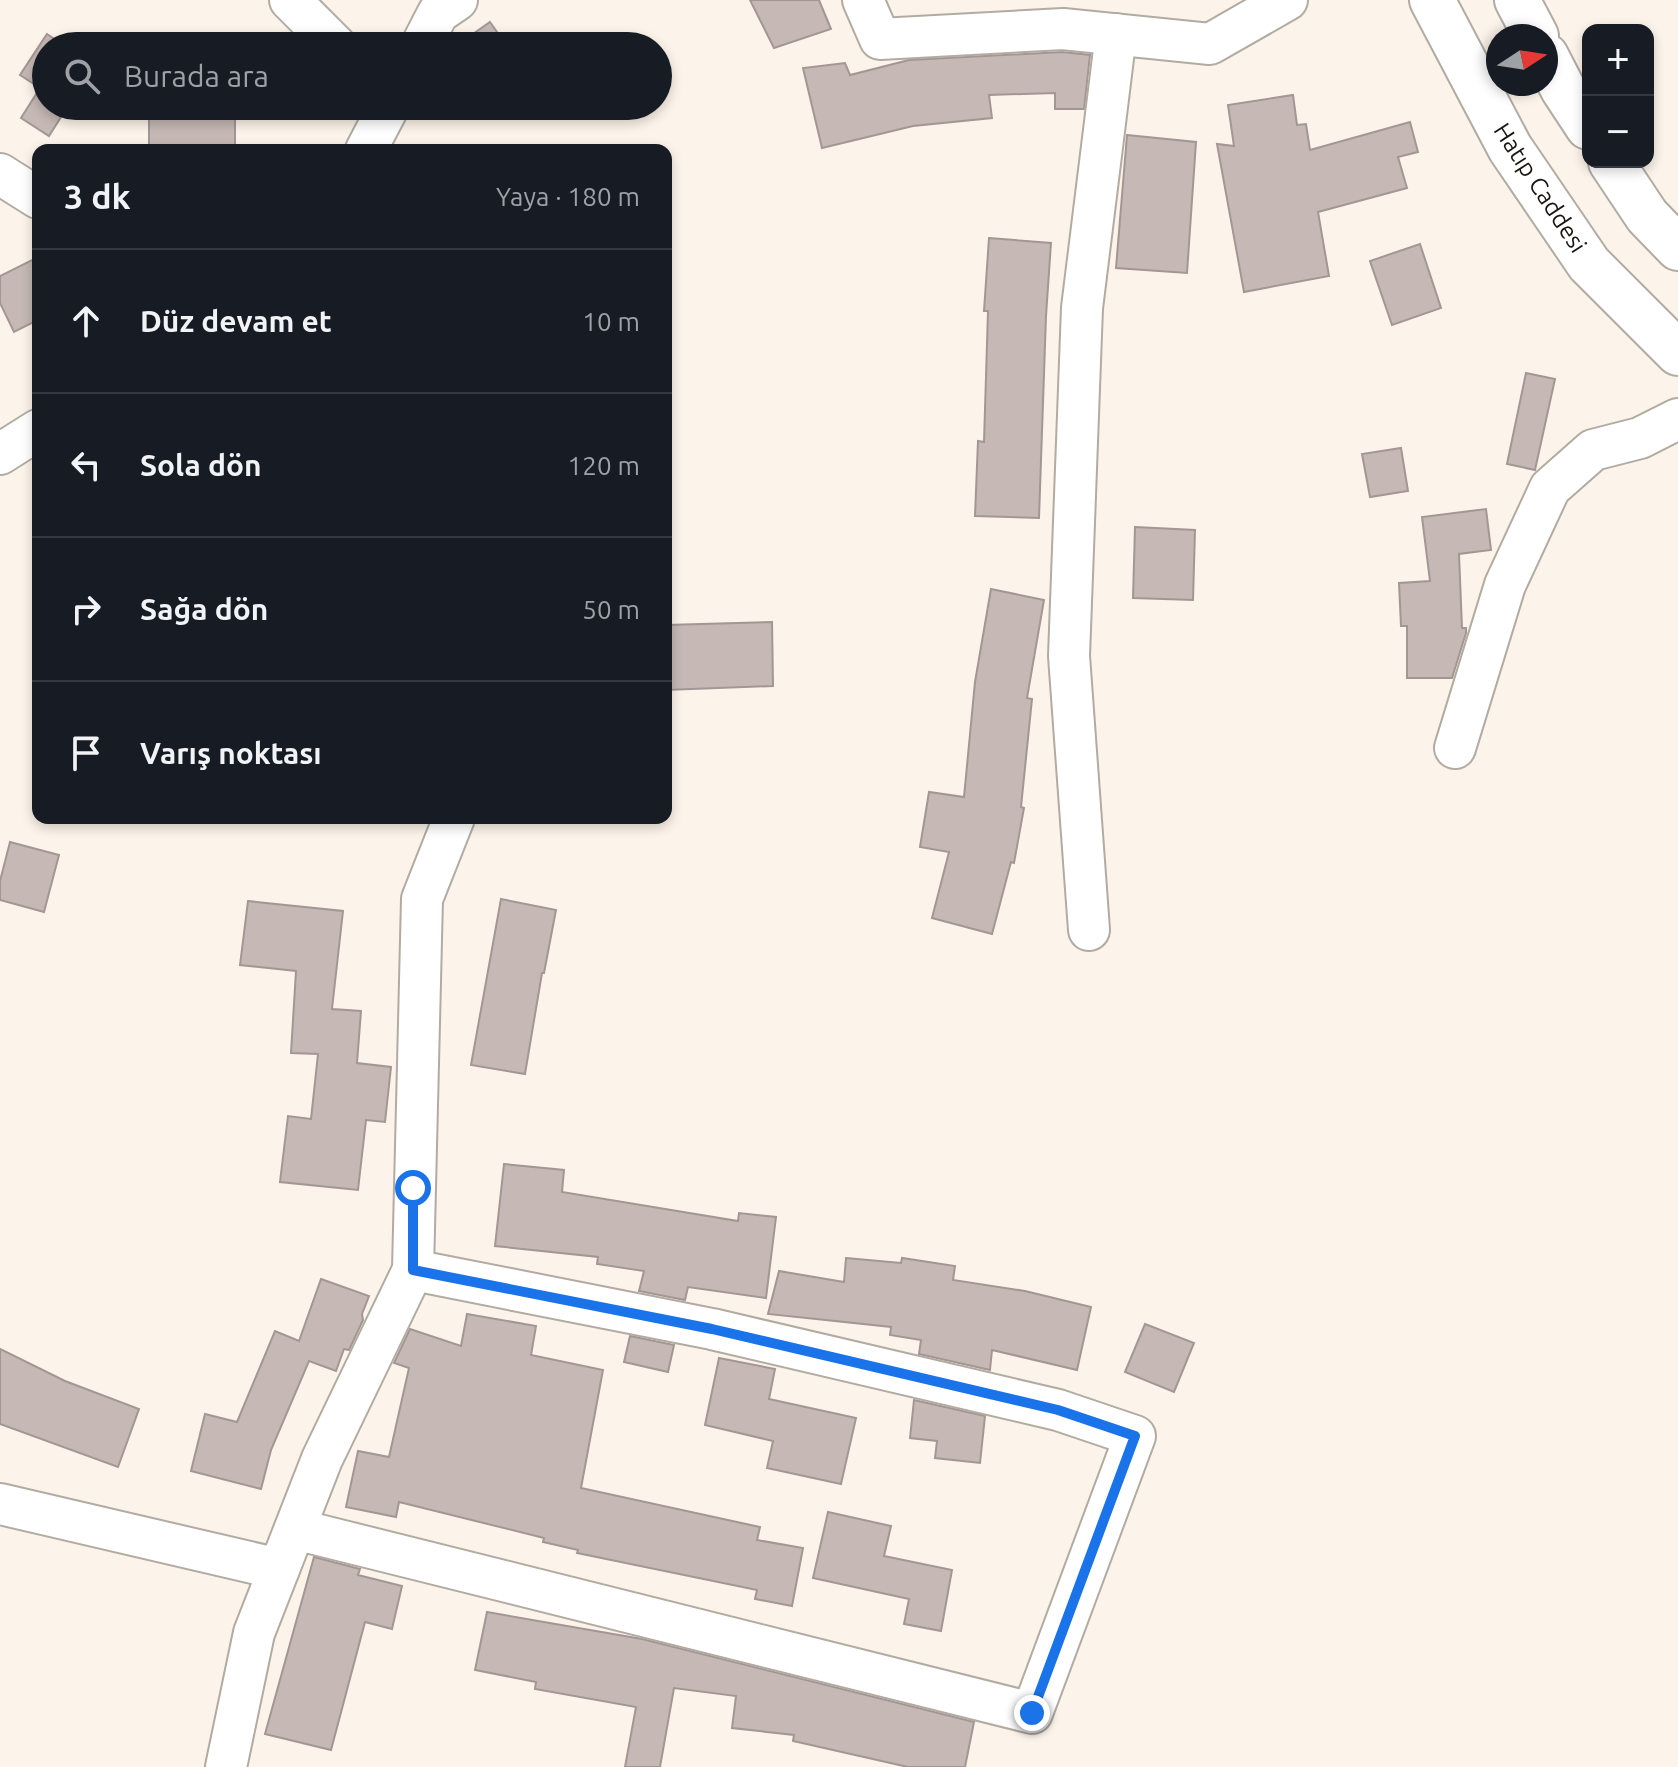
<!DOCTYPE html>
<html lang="tr">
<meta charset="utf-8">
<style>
body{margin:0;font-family:Ubuntu,sans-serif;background:#242831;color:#f1f3f6}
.controls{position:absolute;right:24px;top:24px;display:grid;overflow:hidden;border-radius:16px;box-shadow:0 4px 12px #0003}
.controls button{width:72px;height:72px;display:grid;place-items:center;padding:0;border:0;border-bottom:2px solid #363941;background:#171b24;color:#f1f3f6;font:40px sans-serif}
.compass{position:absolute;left:1486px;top:24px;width:72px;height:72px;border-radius:50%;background:#171b24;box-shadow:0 4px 12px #0003;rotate:78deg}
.stop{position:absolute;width:24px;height:24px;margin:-18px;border:6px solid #1a73e8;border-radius:50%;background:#fff}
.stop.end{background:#1a73e8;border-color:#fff;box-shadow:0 2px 8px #0008}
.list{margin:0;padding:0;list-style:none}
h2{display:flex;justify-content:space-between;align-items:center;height:104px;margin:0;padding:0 32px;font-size:34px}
h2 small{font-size:26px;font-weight:400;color:#9ea1a6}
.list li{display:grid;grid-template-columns:52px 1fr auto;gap:24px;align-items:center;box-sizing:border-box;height:144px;padding:0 32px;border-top:2px solid #363941}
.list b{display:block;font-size:30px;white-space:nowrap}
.list em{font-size:26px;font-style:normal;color:#9ea1a6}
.icon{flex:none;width:44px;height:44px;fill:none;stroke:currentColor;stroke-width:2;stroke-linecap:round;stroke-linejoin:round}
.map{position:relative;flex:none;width:1678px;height:1767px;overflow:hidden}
.search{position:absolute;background:#171b24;box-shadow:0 4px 12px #0003;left:32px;top:32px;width:640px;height:88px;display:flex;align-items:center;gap:20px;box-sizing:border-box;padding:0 28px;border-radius:44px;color:#9ea1a6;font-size:30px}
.panel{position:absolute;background:#171b24;box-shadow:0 4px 12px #0003;left:32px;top:144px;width:640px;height:680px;border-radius:16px}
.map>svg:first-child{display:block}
.building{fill:#c5b8b5;stroke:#a39694;stroke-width:2}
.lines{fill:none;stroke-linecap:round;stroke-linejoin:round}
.minor-casing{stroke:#b2aba2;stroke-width:44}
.major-casing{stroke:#b2aba2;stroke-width:48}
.minor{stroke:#fff;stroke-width:40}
.major{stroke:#fff;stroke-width:44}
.route{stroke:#1a73e8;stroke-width:10}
.labels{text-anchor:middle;stroke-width:6;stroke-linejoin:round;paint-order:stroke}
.street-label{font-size:24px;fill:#191613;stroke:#fff}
</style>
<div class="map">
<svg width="1678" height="1767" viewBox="0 0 1678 1767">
<rect width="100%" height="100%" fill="#fcf4ea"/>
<g class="building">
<polygon points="750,0 819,0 831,29 774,48"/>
<polygon points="490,22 507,46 456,46"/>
<polygon points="47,34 65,46 46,46 46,106 68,106 49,136 21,118 40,88 20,75"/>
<polygon points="1062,52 1090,55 1084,109 1055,109 1055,93 989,95 992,118 913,126 822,148 803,68 845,63 850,75 909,60"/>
<polygon points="1293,95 1297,125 1306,124 1310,150 1410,122 1418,152 1398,157 1407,188 1318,212 1329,276 1244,292 1217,144 1234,146 1228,105"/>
<rect x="149" y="106" width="86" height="44"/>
<polygon points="1127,135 1196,142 1187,273 1116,268"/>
<polygon points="989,238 1051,243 1046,316 1039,518 975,516 978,441 984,442 988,311 984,311"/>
<polygon points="1420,244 1441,308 1392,325 1370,261"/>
<polygon points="38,257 38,320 14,332 0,303 0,276"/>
<polygon points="1526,373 1555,379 1535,470 1507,464"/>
<polygon points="1401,448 1408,491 1370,497 1362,454"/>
<polygon points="1486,509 1491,550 1459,554 1462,628 1466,628 1466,633 1452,678 1407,678 1407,626 1401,626 1399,583 1430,581 1422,517"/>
<polygon points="1135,527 1195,530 1193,600 1133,598"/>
<polygon points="991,589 1044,600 1027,698 1032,699 1021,807 1024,808 1014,863 1011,862 992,934 932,918 949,852 920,847 929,792 964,797 975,682"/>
<polygon points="772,622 773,686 666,690 666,625"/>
<polygon points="10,842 59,855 44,912 0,900 0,881"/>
<polygon points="501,899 556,910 544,973 542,973 525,1074 471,1065"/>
<polygon points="248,901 343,911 332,1009 361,1011 357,1063 391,1067 385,1122 366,1120 358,1190 280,1182 288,1116 311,1119 318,1054 291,1053 296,971 240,965"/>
<polygon points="504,1164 564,1170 562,1192 738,1221 739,1213 776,1217 766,1298 688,1287 685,1300 639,1291 644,1271 597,1264 598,1257 495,1246"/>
<polygon points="846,1258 901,1263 902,1258 955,1266 953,1280 1025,1291 1091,1307 1077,1370 992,1350 990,1370 919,1354 921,1340 890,1335 891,1327 768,1314 779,1271 844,1282"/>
<polygon points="321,1279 369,1296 362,1314 363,1320 349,1350 344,1349 336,1371 309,1361 271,1450 261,1489 191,1471 205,1414 237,1422 275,1331 299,1341"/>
<polygon points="467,1314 536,1326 531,1355 603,1370 581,1488 760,1527 757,1540 803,1548 792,1606 755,1599 757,1590 577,1553 578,1550 543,1542 544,1538 399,1502 396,1517 346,1507 358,1451 389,1457 409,1368 394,1363 410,1329 461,1346"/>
<polygon points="1145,1324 1194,1343 1174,1392 1125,1372"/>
<polygon points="630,1336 674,1345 668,1372 624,1362"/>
<polygon points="0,1349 65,1381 139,1409 118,1467 0,1424"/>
<polygon points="719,1358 775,1369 769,1399 856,1418 841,1484 767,1468 773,1441 705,1425"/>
<polygon points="914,1400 985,1416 980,1463 935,1458 937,1441 910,1438"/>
<polygon points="828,1512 891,1526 884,1556 952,1570 941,1631 904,1624 909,1599 813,1578"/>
<polygon points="314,1557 360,1569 358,1575 402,1586 392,1629 365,1622 331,1750 265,1734"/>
<polygon points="487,1612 642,1639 974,1722 965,1767 908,1767 793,1741 794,1735 732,1728 736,1696 674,1688 660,1767 625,1767 636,1707 535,1689 536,1682 475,1670"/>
</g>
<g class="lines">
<g class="minor-casing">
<g id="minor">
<polyline points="290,0 336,46"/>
<polyline points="863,0 880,39 1063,29 1210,44 1287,0"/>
<polyline points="421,46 438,13 457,0"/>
<polyline points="366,150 389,106"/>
<polyline points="0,174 38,198"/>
<polyline points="0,454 38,430"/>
<polyline points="1455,748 1505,585 1550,488 1593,450 1640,438 1678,419"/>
<polyline points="1089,930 1069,656 1082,308 1116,34"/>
<polyline points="0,1504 279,1569"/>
<polyline points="295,1529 1032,1713 1135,1436 1058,1410 712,1329 413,1270"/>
<polyline points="226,1767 254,1633 322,1459 413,1270 422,899 454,818"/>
</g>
</g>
<g class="major-casing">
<g id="major">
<polyline points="1432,0 1510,148 1589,264 1678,353"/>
<polyline points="1517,0 1536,36"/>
<polyline points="1546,56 1563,89 1588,127"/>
<polyline points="1611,162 1647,216 1678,248"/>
</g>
</g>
<use href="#minor" class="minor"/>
<use href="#major" class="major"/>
</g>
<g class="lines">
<polyline class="route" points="413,1188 413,1270 712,1329 1058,1410 1135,1436 1032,1713"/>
</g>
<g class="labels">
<g class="street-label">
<text transform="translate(1540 188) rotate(57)" y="8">Hatıp Caddesi</text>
</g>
</g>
</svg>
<div class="controls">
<button>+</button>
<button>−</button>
</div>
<svg class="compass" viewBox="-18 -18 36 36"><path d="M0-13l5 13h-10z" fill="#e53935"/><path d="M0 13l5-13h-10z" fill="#9ea1a6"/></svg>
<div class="stop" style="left:413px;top:1188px"></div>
<div class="stop end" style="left:1032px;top:1713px"></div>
<div class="search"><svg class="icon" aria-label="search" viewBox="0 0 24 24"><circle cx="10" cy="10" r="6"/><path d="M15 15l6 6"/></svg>Burada ara</div>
<section class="panel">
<h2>3 dk<small>Yaya · 180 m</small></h2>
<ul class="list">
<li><svg class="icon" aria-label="ahead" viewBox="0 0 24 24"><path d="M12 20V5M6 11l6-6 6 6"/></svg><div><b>Düz devam et</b></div><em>10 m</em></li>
<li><svg class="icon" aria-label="left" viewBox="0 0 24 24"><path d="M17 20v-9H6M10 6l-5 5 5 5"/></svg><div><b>Sola dön</b></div><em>120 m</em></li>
<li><svg class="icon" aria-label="right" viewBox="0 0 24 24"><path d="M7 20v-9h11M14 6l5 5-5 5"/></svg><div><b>Sağa dön</b></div><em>50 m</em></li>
<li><svg class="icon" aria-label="arrive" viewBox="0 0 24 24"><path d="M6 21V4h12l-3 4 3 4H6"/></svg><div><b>Varış noktası</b></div></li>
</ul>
</section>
</div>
